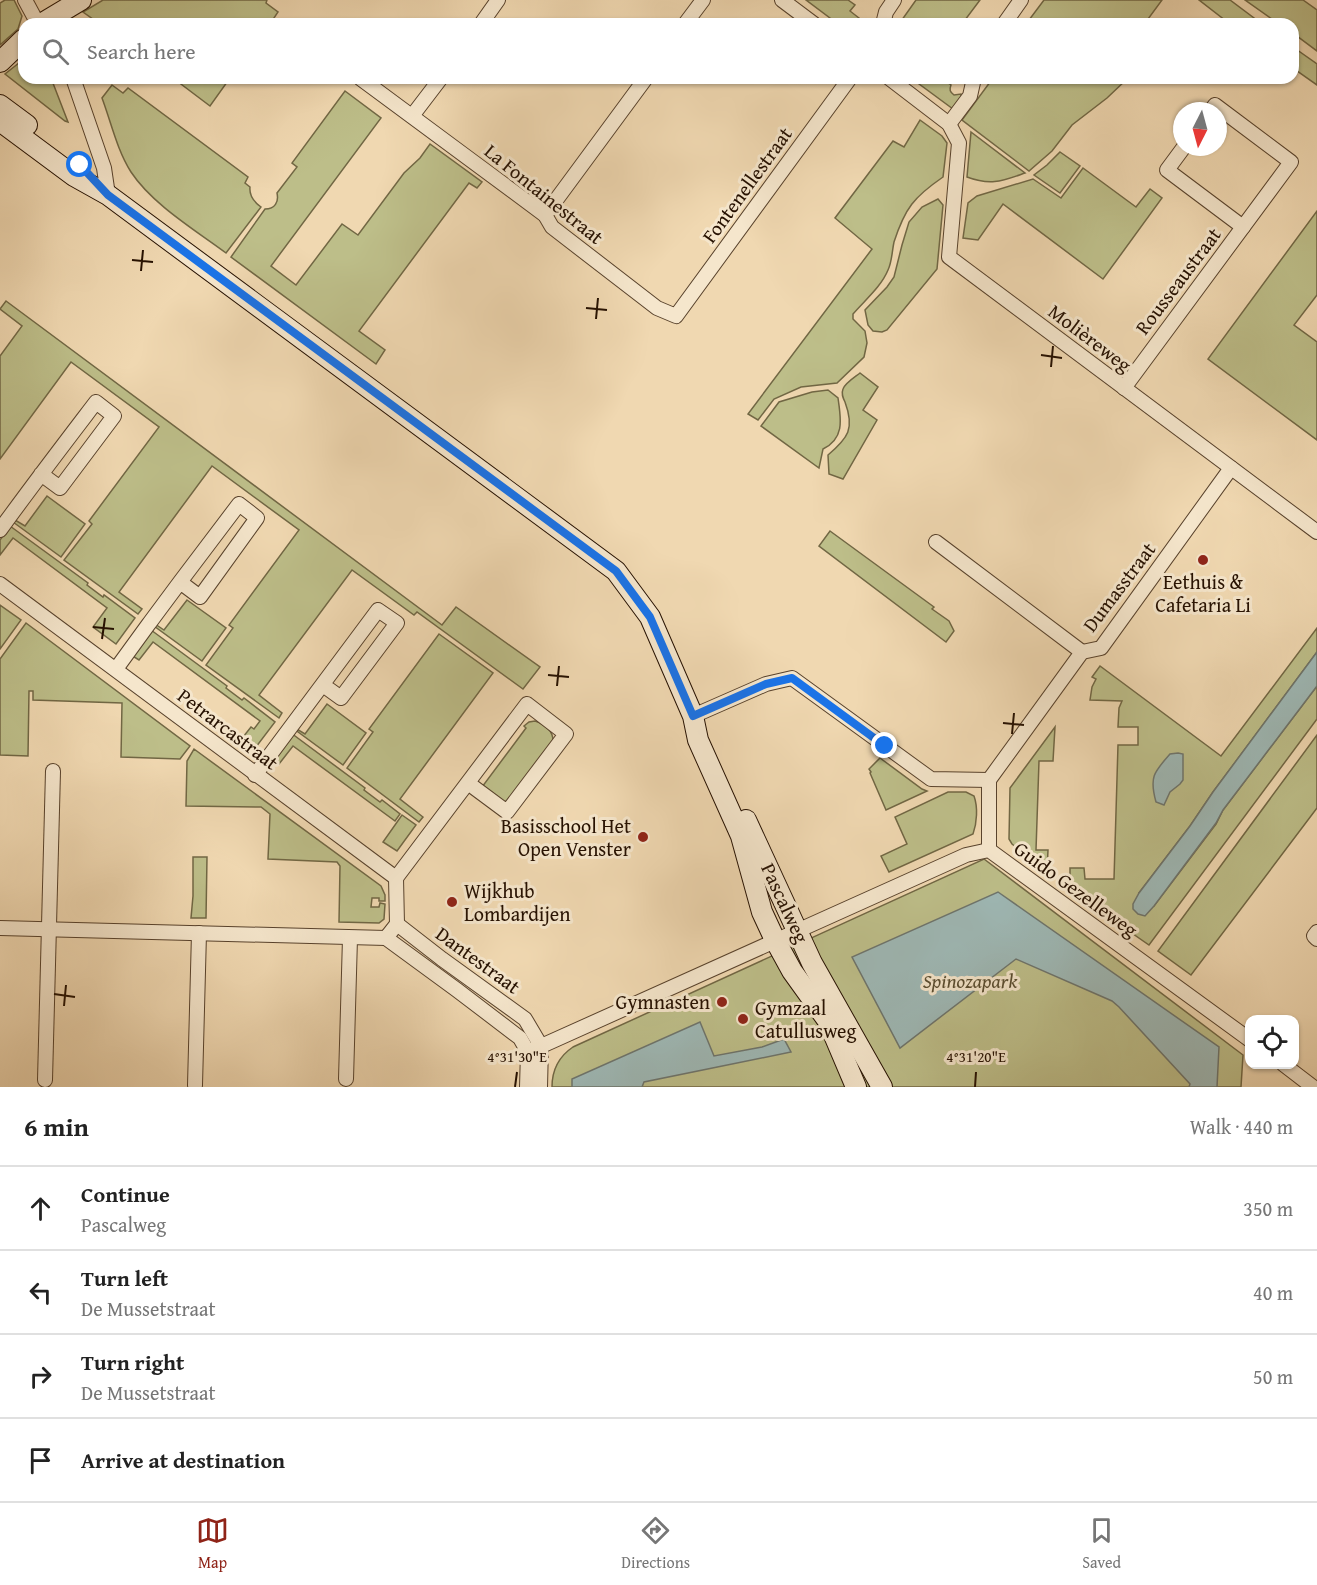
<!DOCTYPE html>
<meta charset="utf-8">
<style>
body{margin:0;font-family:"Gentium Book Plus",serif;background:#f6f6f6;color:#222}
.controls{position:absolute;right:18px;bottom:18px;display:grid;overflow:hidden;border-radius:12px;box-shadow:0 2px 4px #0004}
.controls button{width:54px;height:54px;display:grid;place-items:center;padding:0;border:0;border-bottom:2px solid #e0e0e0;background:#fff;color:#222;font:30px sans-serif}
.compass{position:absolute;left:1173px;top:102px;width:54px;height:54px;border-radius:50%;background:#fff;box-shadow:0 2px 4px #0004;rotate:186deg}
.stop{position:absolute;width:18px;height:18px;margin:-14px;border:4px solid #1a73e8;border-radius:50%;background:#fff}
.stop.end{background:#1a73e8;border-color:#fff;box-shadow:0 2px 6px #0008}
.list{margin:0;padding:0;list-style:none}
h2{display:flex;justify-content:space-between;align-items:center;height:78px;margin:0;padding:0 24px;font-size:26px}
h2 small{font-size:20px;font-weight:400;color:#767676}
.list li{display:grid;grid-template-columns:39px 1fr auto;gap:18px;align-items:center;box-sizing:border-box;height:84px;padding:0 24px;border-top:2px solid #e0e0e0}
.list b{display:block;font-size:22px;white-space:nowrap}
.list p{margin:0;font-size:20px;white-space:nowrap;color:#767676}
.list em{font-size:20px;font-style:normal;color:#767676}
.icon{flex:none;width:33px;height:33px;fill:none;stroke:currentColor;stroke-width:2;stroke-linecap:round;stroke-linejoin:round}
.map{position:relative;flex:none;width:1317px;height:1087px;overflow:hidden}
.search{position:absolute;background:#fff;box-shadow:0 2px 4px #0004;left:18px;right:18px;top:18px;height:66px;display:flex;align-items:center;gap:15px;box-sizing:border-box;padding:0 21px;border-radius:18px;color:#767676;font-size:22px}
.sheet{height:414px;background:#fff}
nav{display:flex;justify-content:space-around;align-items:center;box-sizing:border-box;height:84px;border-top:2px solid #e0e0e0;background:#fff;font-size:16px;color:#767676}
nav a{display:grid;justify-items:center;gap:3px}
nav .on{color:#8f2418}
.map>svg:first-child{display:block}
.green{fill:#bdbe89;stroke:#716744;stroke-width:1.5}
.water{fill:#9eb8b5;stroke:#6e756d;stroke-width:1.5}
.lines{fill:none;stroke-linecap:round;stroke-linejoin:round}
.street-casing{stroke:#58422c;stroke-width:16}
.secondary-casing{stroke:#251000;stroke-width:22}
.street{stroke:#f5e6cc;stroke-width:14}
.secondary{stroke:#f5e6cc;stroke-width:20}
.route{stroke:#1a73e8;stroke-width:8}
.ticks{fill:none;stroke:#251000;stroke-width:2}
.poi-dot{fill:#8f2418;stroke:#f5e6cc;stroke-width:2}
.labels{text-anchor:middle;stroke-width:6;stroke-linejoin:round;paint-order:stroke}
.street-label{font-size:20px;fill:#251000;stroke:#f5e6cc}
.poi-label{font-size:20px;fill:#251000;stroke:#f5e6cc;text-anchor:end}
.park-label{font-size:20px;font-style:italic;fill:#5a4d30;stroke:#f5e6cc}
.ticks-label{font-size:15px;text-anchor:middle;fill:#251000;stroke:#f5e6cc;stroke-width:6;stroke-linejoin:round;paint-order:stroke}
</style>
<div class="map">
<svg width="1317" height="1087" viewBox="0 0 1317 1087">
<rect width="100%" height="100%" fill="#f0d8b1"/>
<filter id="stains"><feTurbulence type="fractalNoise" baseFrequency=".00333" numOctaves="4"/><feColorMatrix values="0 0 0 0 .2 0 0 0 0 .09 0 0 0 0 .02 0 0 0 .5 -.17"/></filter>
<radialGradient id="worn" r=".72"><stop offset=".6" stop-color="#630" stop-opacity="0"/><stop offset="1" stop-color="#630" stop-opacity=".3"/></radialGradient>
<g class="green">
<polygon points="5,0 14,0 22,16 18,29 0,45 0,3"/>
<polygon points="103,0 267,0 266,3 278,12 270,24 100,24 83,12"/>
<polygon points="806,0 848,0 855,5 850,11 864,22 863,24 838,24"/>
<polygon points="916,0 980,0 962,24 899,24"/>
<polygon points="1044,0 1162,0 1148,19 1147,24 1026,24"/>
<polygon points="1199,0 1230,0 1262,24 1230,24"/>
<polygon points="1245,0 1303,0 1317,10 1317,51 1293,33 1293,24 1279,24"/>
<polygon points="1293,47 1317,64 1317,85 1293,68"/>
<polygon points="24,59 24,78 51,78 68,122 65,121 5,74"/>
<polygon points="173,78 230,78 210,106"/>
<path d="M911,78h30l10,7c-2,5 -1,7 3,10l7,-1v4l-8,11z"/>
<polygon points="993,78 1128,78 1107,98 1072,125 1052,151 1029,171 962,120"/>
<path d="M112,85l11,8 5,-5 120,89 -3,6 5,4c-1,9 4,15 11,20l-35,46c-31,-23 -74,-49 -95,-81 -14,-22 -20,-50 -29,-74z"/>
<path d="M345,91l36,27 -110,148 25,19 46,-61 16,11 46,-62 16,-15 10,-14 52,38 -5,6 -8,-5 -110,148 26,19 -9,14 -145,-107 34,-48c10,0 14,-7 12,-16l20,-26 -5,-4z"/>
<path d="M920,120l22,16 5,7 -4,34c-29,20 -38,31 -49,65 -2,9 -2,20 -6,28 -7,17 -23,30 -35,44v5l12,12 2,12 -3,14 -27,26 -36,4 -27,12 -16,21 -10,-6 124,-165 -37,-31 58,-77 11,6z"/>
<path d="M971,132l54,41c-23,8 -34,13 -58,4z"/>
<polygon points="1060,152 1080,166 1060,193 1034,175 1047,165"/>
<polygon points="1083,168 1136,207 1150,189 1162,198 1103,279 1003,204 978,240 963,238 968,203 977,196 1033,179 1061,198"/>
<polygon points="938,199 943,205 937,269 887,330 882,332 873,331 868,325 865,310 887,287 894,277 902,245 909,222 922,207"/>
<polygon points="1317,211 1317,295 1294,325 1317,342 1317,440 1208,359"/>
<polygon points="6,301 442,625 456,607 540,667 523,689 417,612 414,615 352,570 259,695 282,713 279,718 206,665 233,628 229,625 299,530 212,466 119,592 142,609 138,614 64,560 92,524 89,521 159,427 71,362 0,459 0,356 22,326 0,309"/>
<path d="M860,373l18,14 -15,23 14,10 -34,59 -14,-5 -1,-19c20,-17 27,-26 17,-53 -2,-4 -4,-8 -2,-13 2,-6 12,-12 17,-16z"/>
<path d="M828,390l10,8c3,21 7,40 -15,51l-4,19 -58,-42 18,-24 33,-10z"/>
<polygon points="47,496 85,524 61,557 13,522 15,520 25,526"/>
<polygon points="10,526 88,583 87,585 103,597 104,595 135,618 116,644 93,627 107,608 13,538 0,555 0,540"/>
<polygon points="830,531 934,607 932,609 949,621 954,631 946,642 819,546"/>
<polygon points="187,600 226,628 202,661 154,626 155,624 164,630"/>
<polygon points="0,605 21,620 0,649"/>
<polygon points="26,623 190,746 180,759 121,757 122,703 33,700 33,691 29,691 28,756 0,755 0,659"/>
<polygon points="1317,628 1317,652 1213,792 1190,826 1139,893 1154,906 1216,824 1223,810 1317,686 1317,719 1149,945 1070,890 1070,868 1084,868 1085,879 1114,879 1118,745 1138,745 1138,727 1118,727 1119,708 1122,701 1090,700 1092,687 1096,679 1092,677 1100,666 1221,756"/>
<polygon points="151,630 227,686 226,688 242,700 244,698 275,722 256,747 243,737 251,727 254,729 260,721 153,642 139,660 131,655"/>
<polygon points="439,634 493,673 400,799 423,817 419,822 347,768 373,732 369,729"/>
<polygon points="327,704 366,733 343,765 294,729 295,728 305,734"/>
<path d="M535,721c9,3 18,9 18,20l-45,60 -5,1 -21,-15 44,-59 -2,-2 5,-4z"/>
<polygon points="1055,727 1053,761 1039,761 1036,850 1048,850 1047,871 1012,844 1009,839 1010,788"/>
<polygon points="291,733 365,788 364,790 380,802 382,800 400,814 395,821 293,746 279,764 273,759"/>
<polygon points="1317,735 1317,808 1191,975 1158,951"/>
<polygon points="194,749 381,886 385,895 385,901 379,901 379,898 372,898 371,907 379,907 380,903 385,904 384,919 379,923 339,922 340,866 337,862 268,859 270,814 261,807 186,806 187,761"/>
<polygon points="880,758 922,789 927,791 886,810 870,773 871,772 869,769"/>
<path d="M948,792h18l8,4c4,11 3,27 -1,38l-84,38 -8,-16 26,-12 -12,-27z"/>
<polygon points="402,815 416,825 397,851 383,842"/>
<polygon points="193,857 207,857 206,918 191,918 193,896"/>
<path d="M984,859l259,196 -2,32h-689c0,-17 6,-30 21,-40z"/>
</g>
<g class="water">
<polygon points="1317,652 1317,686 1223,810 1216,823 1154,906 1145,916 1138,914 1133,909 1133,904 1139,893 1190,826 1213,792"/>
<path d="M1178,753l5,1v26l-3,4 -10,8 -6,13 -8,-3c-7,-25 -2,-30 14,-48z"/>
<polygon points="998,892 1219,1047 1217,1087 1189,1087 1190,1084 1119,1007 1112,1001 1016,959 900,1048 852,957"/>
<polygon points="700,1022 714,1056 762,1047 784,1039 791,1052 644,1082 642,1087 572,1087 572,1079"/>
</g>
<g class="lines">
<g class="street-casing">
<g id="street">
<polyline points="25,0 38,24"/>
<polyline points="782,0 814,24"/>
<polyline points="481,24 498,0"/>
<polyline points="685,24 703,0"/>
<polyline points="883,24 886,12 894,0"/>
<polyline points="1004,24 1021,0"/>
<polyline points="73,78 104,168 108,195"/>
<polyline points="360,78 545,215 552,227 657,308 676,316 850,78"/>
<polyline points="889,78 949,124 959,143 949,257 1317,532"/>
<polyline points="412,116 441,78"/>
<polyline points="949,124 970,96 974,78"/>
<polyline points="1184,147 1167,170 1243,227"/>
<polyline points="545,215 646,78"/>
<polyline points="1124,388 1291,162 1215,105 1211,111"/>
<path d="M0,530c31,-43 64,-86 96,-128l18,14 -54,72 -19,-14"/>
<polyline points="936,542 1082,652"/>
<polyline points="0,584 396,878 397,924"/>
<polyline points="116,669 148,625 151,621 180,582 239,504 257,518 200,597 180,582"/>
<polyline points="693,716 766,684 792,678 931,779 989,780"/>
<polyline points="255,775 378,610 397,623 341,698 323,685"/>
<polyline points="989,850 989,780 1082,652 1101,648 1231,468"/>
<polyline points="396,878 527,704 566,734 507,812 468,783"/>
<polyline points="397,924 442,959 525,1019 541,1046"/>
<polyline points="0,928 386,938 397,924"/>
<polyline points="1317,932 1314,936 1317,939"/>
<polyline points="386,938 457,990 520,1038 528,1052"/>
<polyline points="528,1052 966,855 989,850 1250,1040"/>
<polyline points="1283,1064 1313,1087"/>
<polyline points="346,1079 350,938"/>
<polyline points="45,1080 53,771"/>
<polyline points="195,1085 199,933"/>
<polyline points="527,1087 528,1052"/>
<polyline points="540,1087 541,1046"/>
</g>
</g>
<g class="secondary-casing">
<g id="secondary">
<polyline points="41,24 81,0"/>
<polyline points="0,62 24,39"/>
<polyline points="0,105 27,125"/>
<polyline points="0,121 74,176 108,195 616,571 650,617 693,716 698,740 741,836 762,912 775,940 792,971 828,1021 856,1087"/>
<polyline points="746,820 812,963 882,1087"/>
</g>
</g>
<use href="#street" class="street"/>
<use href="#secondary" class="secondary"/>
</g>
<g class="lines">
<polyline class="route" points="80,165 108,195 616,571 650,617 693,716 766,684 792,678 885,746"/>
</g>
<path class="ticks" d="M132,260l21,2M141,271l2,-21M586,308l21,2M596,319l2,-21M1041,355l21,3M1051,367l2,-21M93,627l21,2M102,639l3,-21M548,675l21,2M557,686l2,-20M1003,723l21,2M1012,734l2,-21M54,994l21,3M64,1006l2,-21M515,1087l2,-15M975,1087l1,-15"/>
<g class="poi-dot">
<circle cx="1203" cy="560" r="6"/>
<circle cx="643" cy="837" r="6"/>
<circle cx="452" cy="902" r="6"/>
<circle cx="722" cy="1002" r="6"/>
<circle cx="743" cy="1019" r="6"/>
</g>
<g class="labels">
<g class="street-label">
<text transform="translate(747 185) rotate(-54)" y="7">Fontenellestraat</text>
<text transform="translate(544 194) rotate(39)" y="7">La Fontainestraat</text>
<text transform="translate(1178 281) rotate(-53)" y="7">Rousseaustraat</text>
<text transform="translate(1090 338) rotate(37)" y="7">Molièreweg</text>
<text transform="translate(1119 587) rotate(-53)" y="7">Dumasstraat</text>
<text transform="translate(228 729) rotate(37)" y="7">Petrarcastraat</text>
<text transform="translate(1076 889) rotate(36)" y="7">Guido Gezelleweg</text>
<text transform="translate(785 903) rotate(65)" y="7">Pascalweg</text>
<text transform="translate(478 960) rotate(36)" y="7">Dantestraat</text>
</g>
<g class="poi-label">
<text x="1203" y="589" text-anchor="middle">Eethuis &amp;<tspan x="1203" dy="23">Cafetaria Li</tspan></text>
<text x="631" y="833">Basisschool Het<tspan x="631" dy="23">Open Venster</tspan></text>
<text x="464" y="898" text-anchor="start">Wijkhub<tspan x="464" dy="23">Lombardijen</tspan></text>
<text x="710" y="1009">Gymnasten</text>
<text x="755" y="1015" text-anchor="start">Gymzaal<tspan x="755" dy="23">Catullusweg</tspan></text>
</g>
<g class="park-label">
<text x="970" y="988">Spinozapark</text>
</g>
</g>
<g class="ticks-label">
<text x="517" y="1062">4°31'30"E</text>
<text x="976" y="1062">4°31'20"E</text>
</g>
<rect width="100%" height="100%" filter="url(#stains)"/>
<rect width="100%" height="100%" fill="url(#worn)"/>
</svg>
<div class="controls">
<button><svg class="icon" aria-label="locate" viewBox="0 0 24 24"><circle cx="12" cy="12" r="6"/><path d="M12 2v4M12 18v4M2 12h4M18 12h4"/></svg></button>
</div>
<svg class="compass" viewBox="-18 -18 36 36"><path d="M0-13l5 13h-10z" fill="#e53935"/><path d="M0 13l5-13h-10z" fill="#767676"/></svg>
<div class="stop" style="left:80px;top:165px"></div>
<div class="stop end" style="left:885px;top:746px"></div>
<div class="search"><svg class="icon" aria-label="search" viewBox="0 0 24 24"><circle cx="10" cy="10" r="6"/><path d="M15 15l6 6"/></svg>Search here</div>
</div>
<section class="sheet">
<h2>6 min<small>Walk · 440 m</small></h2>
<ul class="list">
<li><svg class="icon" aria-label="ahead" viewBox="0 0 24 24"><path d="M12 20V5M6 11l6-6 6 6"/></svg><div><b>Continue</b><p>Pascalweg</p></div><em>350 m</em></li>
<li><svg class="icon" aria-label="left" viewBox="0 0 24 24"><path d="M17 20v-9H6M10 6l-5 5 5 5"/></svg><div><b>Turn left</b><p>De Mussetstraat</p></div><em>40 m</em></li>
<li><svg class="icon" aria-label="right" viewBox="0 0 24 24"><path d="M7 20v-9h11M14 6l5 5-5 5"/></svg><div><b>Turn right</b><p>De Mussetstraat</p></div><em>50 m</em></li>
<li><svg class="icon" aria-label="arrive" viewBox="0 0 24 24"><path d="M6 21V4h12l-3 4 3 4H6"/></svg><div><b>Arrive at destination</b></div></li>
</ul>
</section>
<nav>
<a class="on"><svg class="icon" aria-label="map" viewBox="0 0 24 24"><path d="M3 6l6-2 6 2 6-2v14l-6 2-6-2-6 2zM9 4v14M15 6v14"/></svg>Map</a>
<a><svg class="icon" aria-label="directions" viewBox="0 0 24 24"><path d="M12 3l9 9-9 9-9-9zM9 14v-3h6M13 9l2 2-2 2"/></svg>Directions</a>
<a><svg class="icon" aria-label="saved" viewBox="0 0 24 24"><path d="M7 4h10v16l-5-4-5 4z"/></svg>Saved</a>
</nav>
